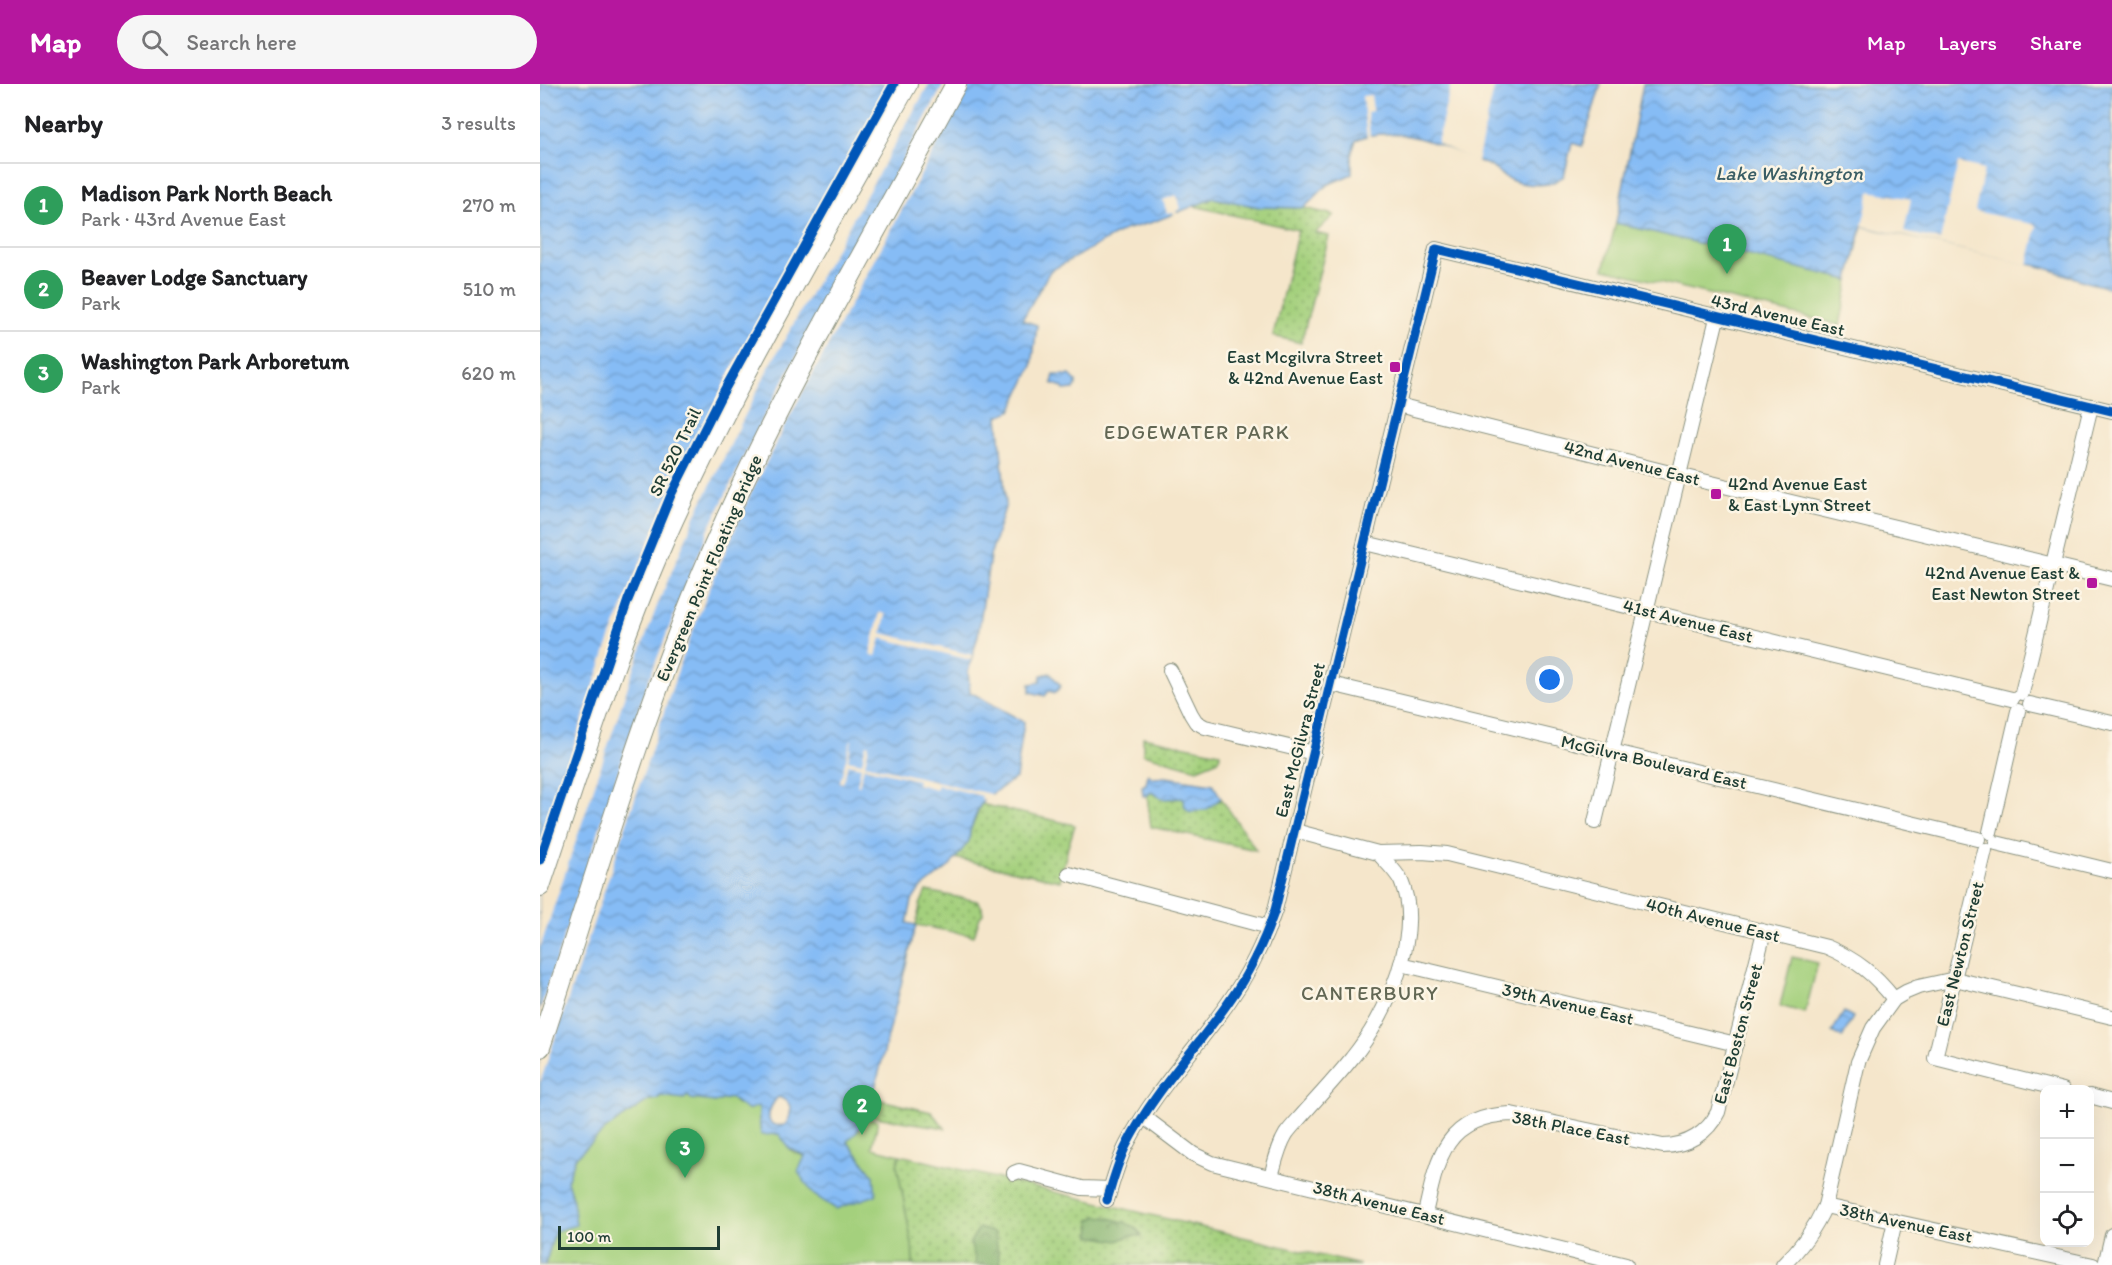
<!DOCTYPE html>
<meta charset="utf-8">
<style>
body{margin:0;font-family:Itim,sans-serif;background:#f6f6f6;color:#202124}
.controls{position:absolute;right:18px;bottom:18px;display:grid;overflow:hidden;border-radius:12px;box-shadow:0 6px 24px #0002}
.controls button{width:54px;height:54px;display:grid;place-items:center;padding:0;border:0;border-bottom:2px solid #e0e0e0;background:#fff;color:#202124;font:30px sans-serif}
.scale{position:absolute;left:18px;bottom:15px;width:162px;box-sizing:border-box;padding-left:6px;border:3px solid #1f3d34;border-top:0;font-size:16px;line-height:21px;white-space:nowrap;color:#1f3d34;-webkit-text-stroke:4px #fcf5e5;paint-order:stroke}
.you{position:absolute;left:1010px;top:596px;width:21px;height:21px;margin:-15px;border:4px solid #fff;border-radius:50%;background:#1a73e8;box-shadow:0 0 0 9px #1a73e833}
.badge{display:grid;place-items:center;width:39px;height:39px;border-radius:50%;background:#b5179e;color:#fff;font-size:20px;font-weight:700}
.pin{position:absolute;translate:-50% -50px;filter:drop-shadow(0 2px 3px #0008)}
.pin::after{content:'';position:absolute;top:32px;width:21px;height:18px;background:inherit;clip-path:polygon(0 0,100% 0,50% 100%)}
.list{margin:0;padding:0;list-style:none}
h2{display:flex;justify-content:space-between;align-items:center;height:78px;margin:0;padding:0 24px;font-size:26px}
h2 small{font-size:20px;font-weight:400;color:#757577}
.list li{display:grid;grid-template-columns:39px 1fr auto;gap:18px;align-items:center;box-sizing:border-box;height:84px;padding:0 24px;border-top:2px solid #e0e0e0}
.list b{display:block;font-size:22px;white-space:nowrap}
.list p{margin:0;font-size:20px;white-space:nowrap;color:#757577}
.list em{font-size:20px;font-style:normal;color:#757577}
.icon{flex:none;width:33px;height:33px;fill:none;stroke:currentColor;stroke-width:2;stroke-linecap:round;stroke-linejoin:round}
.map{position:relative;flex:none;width:1572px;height:1181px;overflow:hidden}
header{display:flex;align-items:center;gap:36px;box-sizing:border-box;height:84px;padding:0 30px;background:#b5179e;color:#fff}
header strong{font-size:28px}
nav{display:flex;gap:33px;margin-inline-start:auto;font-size:21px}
.search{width:420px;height:54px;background:#f6f6f6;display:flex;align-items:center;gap:15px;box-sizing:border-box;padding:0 21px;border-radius:33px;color:#757577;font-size:22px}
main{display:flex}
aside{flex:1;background:#fff}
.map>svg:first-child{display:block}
.grass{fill:url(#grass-dots);stroke:#628658;stroke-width:1.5}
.forest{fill:url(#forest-crowns);stroke:#517850;stroke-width:1.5}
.park{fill:#a4d07d;stroke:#628658;stroke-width:1.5}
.water{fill:url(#water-waves);stroke:#527c94;stroke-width:1.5;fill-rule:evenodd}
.pier{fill:#f5e6cb}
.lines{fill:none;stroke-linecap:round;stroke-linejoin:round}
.minor-casing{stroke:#8a9280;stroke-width:16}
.highway-casing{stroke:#8a9280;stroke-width:22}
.minor{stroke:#fff;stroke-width:14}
.highway{stroke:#fff;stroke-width:20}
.cycleway-casing{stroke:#fcf5e5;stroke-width:13}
.cycleway{stroke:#0057b8;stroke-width:9}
.poi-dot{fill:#b5179e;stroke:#fcf5e5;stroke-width:2}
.labels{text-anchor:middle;stroke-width:5;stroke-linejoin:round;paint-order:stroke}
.street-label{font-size:18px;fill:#1f3d34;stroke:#fcf5e5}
.poi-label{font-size:18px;fill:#1f3d34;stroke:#fcf5e5;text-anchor:end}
.water-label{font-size:20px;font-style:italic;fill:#395d64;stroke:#fcf5e5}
.neighbourhood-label{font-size:20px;letter-spacing:1.5px;fill:#626754;stroke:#fcf5e5}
</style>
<header>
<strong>Map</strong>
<div class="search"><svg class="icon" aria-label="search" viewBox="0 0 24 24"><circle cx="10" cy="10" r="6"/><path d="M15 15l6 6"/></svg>Search here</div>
<nav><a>Map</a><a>Layers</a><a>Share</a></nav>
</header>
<main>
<aside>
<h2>Nearby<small>3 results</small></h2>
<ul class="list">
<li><span class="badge" style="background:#2e9e5b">1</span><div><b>Madison Park North Beach</b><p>Park · 43rd Avenue East</p></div><em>270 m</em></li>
<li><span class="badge" style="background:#2e9e5b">2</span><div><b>Beaver Lodge Sanctuary</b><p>Park</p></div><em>510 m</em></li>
<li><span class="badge" style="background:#2e9e5b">3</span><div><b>Washington Park Arboretum</b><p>Park</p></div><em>620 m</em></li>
</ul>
</aside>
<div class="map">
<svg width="1572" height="1181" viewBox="0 0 1572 1181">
<defs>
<pattern id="grass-dots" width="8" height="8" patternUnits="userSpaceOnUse" patternTransform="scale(1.5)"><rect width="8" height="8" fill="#a4d07d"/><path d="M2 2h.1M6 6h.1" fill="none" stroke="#85aa67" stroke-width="1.8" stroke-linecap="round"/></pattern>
<pattern id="forest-crowns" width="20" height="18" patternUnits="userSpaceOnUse" patternTransform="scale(1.5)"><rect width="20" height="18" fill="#83b26c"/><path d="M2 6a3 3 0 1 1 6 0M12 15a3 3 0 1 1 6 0" fill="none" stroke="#6b925a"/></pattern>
<pattern id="water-waves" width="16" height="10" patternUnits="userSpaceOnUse" patternTransform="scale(1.5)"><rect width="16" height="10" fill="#86bcf5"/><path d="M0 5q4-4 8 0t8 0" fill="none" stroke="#6d9ac7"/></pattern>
</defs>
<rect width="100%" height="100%" fill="#fcf5e5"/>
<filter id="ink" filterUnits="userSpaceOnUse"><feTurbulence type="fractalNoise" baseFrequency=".0167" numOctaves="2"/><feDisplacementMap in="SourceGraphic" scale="12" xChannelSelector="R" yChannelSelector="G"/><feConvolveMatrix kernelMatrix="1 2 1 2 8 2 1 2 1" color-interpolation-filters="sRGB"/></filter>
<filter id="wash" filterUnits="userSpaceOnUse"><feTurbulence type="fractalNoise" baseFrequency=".008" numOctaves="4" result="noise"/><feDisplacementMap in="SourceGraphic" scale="24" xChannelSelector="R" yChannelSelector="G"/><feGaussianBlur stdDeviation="1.35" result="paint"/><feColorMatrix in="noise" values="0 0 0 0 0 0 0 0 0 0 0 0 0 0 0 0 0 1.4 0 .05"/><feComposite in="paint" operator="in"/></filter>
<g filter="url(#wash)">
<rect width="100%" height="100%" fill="#f5e6cb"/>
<g class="grass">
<polygon points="674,114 719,123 764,124 794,131 775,149 789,152 761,259 733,252 758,146 654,122"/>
<polygon points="603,653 680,669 679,676 657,685 603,670"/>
<path d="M611,708c8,6 22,8 32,6l2,9 34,-6 2,-3 35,52 -105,-23 -4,-31z"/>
<polygon points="441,720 535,741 528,763 520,797 415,774 429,757 430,747"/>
<polygon points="386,807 437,817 442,823 443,830 440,833 434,852 376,841 380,821"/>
<polygon points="332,1014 391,1028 405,1044 328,1032"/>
<polygon points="360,1071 820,1181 373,1181 372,1161 357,1081"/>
</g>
<g class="forest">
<path d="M558,1132c15,3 37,6 44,20h-13l-11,5 -27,-5 -1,-16z"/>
<polygon points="439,1144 455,1149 460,1181 437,1181 430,1158"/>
</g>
<g class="park">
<polygon points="1076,139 1309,196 1300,241 1064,185"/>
<polygon points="1252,873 1278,879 1265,929 1240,922"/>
<polygon points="120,1012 149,1012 175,1018 190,1014 198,1021 220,1022 219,1034 221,1050 240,1050 249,1064 255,1069 334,1092 307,1057 314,1031 338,1037 332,1064 360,1071 357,1081 372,1161 373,1181 5,1181 15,1147 33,1117 27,1097 35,1074 66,1045 109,1016 118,1015"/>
</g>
<g class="water">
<path d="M0,0h1061l-19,62 -10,-3 -8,33c-5,3 -11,7 -16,8 -12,2 -31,0 -41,-6 -7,-3 -12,-10 -19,-13 -37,-16 -93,-44 -132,-25l-4,12v22l-25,11 -23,23 -45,-1 -45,-9 -61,24 -29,8 -74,41 -28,49 15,5 -5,41 -21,45 -13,5 8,88 -16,52 -12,79 -10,37 2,20 54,30 -8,56 -32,21 -6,10 -8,22 -1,10 -19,25 -31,24 -7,11 -5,22 9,2 -48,191 -11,16 -10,9 27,35 2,19 -40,14 -22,-14 -16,-23 7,-16 -16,-8 -10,-14 -18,1 -2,-17v-12l-12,4 -17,-12 -15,4 -24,-3 -3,-3 -4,3 -24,-3 -2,3 -9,1 -43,29 -31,29 -8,23 6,20 3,24 -21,6 -10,34h-5zM238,1013c16,5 15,16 7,28 -24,4 -17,-17 -7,-28z"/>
<polygon points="1103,0 1572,0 1572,204 1550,199 1506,184 1322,142 1309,196 1076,139"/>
<polygon points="514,291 530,291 536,297 536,301 534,305 524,306 522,303 512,299"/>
<polygon points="510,589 521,602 515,609 509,607 505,612 490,608 490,600 500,598 501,591"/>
<polygon points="608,690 613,694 626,693 673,700 681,714 667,725 650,728 645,723 643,714 623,715 611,708 607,712 603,712 602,702 606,700"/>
<polygon points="1304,928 1313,933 1302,954 1292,948"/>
</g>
<g class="pier">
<polygon points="352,0 389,0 228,285 157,428 117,522 91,593 0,864 0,763 67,563 95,491 124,423 196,277"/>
<polygon points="404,0 430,0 246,339 207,417 170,503 141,577 0,999 0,926 106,603 138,521 169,445 220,340"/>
<polygon points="911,0 955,0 937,78 897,59"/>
<polygon points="831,11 833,27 827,28 830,53 827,53 822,12"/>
<polygon points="1418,79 1444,85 1435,127 1497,141 1488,181 1322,142 1330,107 1371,115 1364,148 1400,156"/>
<polygon points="636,111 641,125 636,127 638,132 635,133 633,128 627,129 623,116"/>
<polygon points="340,528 346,530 342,549 432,571 431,576 341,554 336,572 330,571"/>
<polygon points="311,656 312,656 308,676 322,679 326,660 329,661 325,680 454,711 447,716 441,715 442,712 398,701 396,705 377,700 378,696 324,683 319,702 317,701 321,683 308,680 303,699 300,698"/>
</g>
</g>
<g filter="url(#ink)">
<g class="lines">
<g class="minor-casing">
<g id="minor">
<polyline points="858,321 1138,391 1572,495"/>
<polyline points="825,459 1472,615"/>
<polyline points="630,586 651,630 656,638 665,643 774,669"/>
<polyline points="791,600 1438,755"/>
<polyline points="1482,609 1551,322"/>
<polyline points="1490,620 1572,639"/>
<polyline points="1055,738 1177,234"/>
<path d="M755,747l83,22 44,-1 25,2 380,93c30,13 47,27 67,52"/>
<polyline points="1450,748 1478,627"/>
<polyline points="1456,759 1572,787"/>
<polyline points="1445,766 1395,974 1523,1006"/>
<polyline points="529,790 729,843"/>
<polyline points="861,880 1196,960"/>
<polyline points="1550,1012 1572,1018"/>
<polyline points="604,1033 653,1070 672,1079 1086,1181"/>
<polyline points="474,1089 479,1087 542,1104 570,1105"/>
<path d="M731,1093c4,-15 7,-30 15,-43 5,-7 12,-14 18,-21 16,-18 33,-36 48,-55 34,-41 72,-124 49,-177 -5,-10 -16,-20 -23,-28"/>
<path d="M567,1116c6,-19 11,-39 20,-56 27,-52 68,-94 101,-141 20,-28 36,-61 47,-93l161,-661 676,162"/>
<polyline points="1285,1122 1318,978 1333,944 1354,915 1366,908 1378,903 1415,895 1572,933"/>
<path d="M885,1130c12,-54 19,-98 86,-100l152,32c24,0 45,-13 55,-34l46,-180"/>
<path d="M1243,1181c19,-18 31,-35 42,-59l268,59"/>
<polyline points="1345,1181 1355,1137"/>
<polyline points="1565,1181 1572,1151"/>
</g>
</g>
<g class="highway-casing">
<g id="highway">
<path d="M0,802c39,-115 75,-234 124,-346 70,-157 159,-306 243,-456"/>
<path d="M0,963c57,-174 107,-352 182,-519 68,-152 155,-297 234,-444"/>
</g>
</g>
<use href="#minor" class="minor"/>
<use href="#highway" class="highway"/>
<g class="cycleway-casing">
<g id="cycleway">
<polyline points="0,776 88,516 131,411 181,312 354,0"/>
<path d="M567,1116c6,-19 11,-39 20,-56 27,-52 68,-94 101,-141 20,-28 36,-61 47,-93l161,-661 676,162"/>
</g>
</g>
<use href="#cycleway" class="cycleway"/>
</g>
</g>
<g class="poi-dot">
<rect x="849" y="277" width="12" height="12" rx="3"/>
<rect x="1170" y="404" width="12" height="12" rx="3"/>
<rect x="1546" y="493" width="12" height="12" rx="3"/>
</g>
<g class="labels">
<g class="street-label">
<text transform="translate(1238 231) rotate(13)" y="6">43rd Avenue East</text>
<text transform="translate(135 368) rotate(-64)" y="6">SR 520 Trail</text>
<text transform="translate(1092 379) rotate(14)" y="6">42nd Avenue East</text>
<text transform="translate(169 484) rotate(-67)" y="6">Evergreen Point Floating Bridge</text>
<text transform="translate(1148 537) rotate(14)" y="6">41st Avenue East</text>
<text transform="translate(760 656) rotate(-76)" y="6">East McGilvra Street</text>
<text transform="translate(1114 678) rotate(13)" y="6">McGilvra Boulevard East</text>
<text transform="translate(1173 836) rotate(14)" y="6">40th Avenue East</text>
<text transform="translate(1420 870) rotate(-76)" y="6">East Newton Street</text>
<text transform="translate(1028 920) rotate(13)" y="6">39th Avenue East</text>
<text transform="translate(1198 950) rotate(-75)" y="6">East Boston Street</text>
<text transform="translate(1031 1044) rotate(11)" y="6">38th Place East</text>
<text transform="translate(839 1119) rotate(14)" y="6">38th Avenue East</text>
<text transform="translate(1366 1139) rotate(12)" y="6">38th Avenue East</text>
</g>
<g class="poi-label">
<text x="843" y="279">East Mcgilvra Street<tspan x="843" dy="21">&amp; 42nd Avenue East</tspan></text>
<text x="1188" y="406" text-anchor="start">42nd Avenue East<tspan x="1188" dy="21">&amp; East Lynn Street</tspan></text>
<text x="1540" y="495">42nd Avenue East &amp;<tspan x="1540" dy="21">East Newton Street</tspan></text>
</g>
<g class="water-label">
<text x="1249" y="96">Lake Washington</text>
</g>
<g class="neighbourhood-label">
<text x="657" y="355">EDGEWATER PARK</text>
<text x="830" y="916">CANTERBURY</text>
</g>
</g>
</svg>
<div class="controls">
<button>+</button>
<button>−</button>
<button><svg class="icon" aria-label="locate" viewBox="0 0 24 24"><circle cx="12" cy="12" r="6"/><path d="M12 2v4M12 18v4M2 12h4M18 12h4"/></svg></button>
</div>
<div class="scale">100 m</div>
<div class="you"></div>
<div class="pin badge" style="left:1187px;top:190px;background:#2e9e5b">1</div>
<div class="pin badge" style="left:322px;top:1051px;background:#2e9e5b">2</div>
<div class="pin badge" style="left:145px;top:1094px;background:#2e9e5b">3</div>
</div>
</main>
